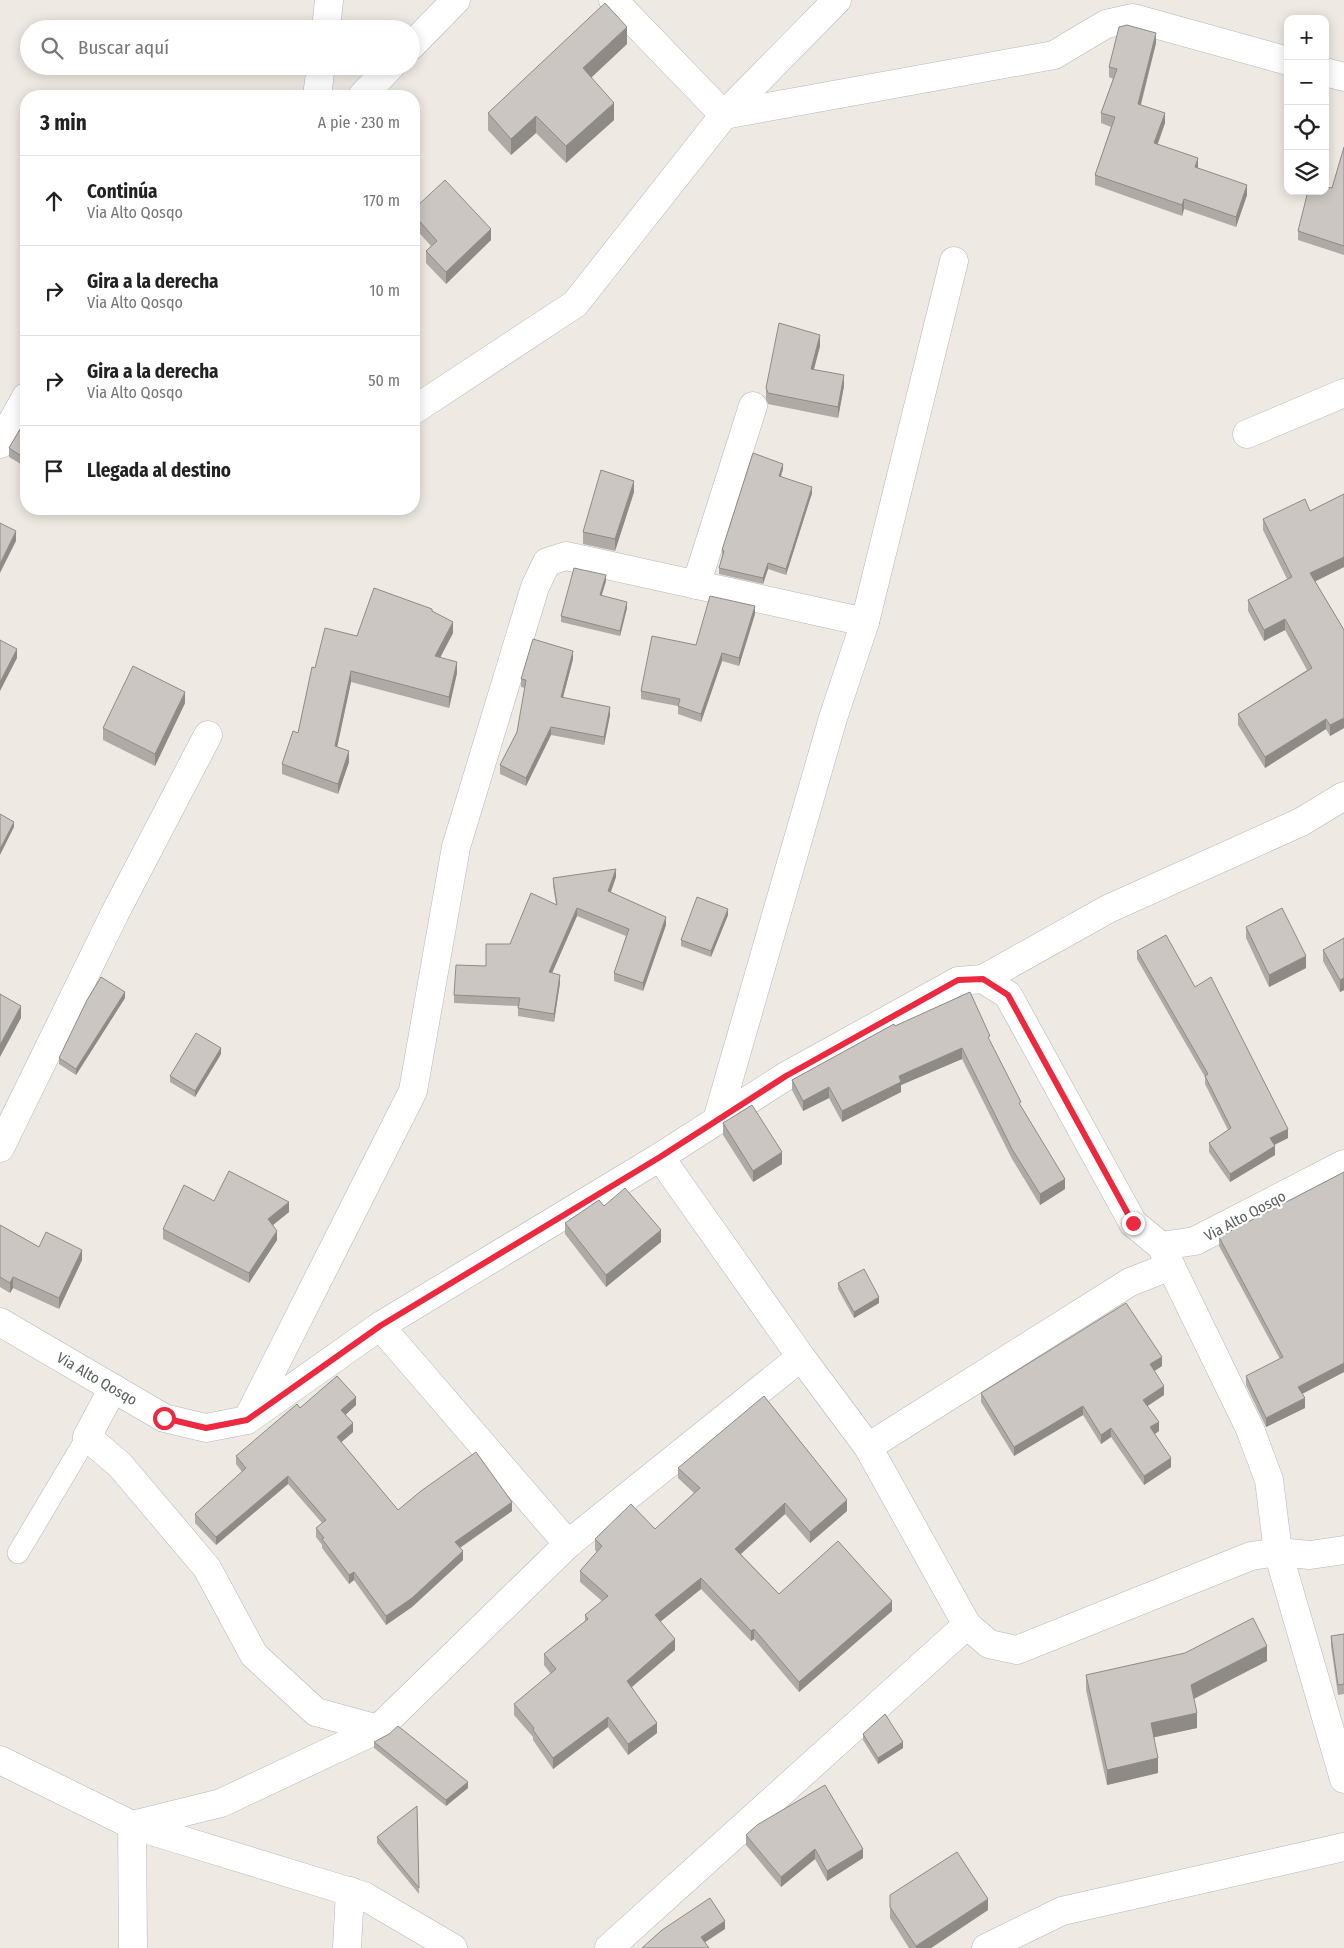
<!DOCTYPE html>
<html lang="es">
<meta charset="utf-8">
<style>
body{margin:0;font-family:"Fira Sans Condensed",sans-serif;background:#f2f2f2;color:#222}
.controls{position:absolute;right:15px;top:15px;display:grid;overflow:hidden;border-radius:10px;box-shadow:0 2px 12px #0003}
.controls button{width:45px;height:45px;display:grid;place-items:center;padding:0;border:0;border-bottom:1px solid #e0e0e0;background:#fff;color:#222;font:25px sans-serif}
.stop{position:absolute;width:15px;height:15px;margin:-11px;border:4px solid #ed293f;border-radius:50%;background:#fff}
.stop.end{background:#ed293f;border-color:#fff;box-shadow:0 1px 5px #0008}
.list{margin:0;padding:0;list-style:none}
h2{display:flex;justify-content:space-between;align-items:center;height:65px;margin:0;padding:0 20px;font-size:21px}
h2 small{font-size:16px;font-weight:400;color:#767676}
.list li{display:grid;grid-template-columns:32px 1fr auto;gap:15px;align-items:center;box-sizing:border-box;height:90px;padding:0 20px;border-top:1px solid #e0e0e0}
.list b{display:block;font-size:19px;white-space:nowrap}
.list p{margin:0;font-size:16px;white-space:nowrap;color:#767676}
.list em{font-size:16px;font-style:normal;color:#767676}
.icon{flex:none;width:28px;height:28px;fill:none;stroke:currentColor;stroke-width:2;stroke-linecap:round;stroke-linejoin:round}
.map{position:relative;flex:none;width:1344px;height:1948px;overflow:hidden}
.search{position:absolute;background:#fff;box-shadow:0 2px 12px #0003;left:20px;top:20px;width:400px;height:55px;display:flex;align-items:center;gap:12px;box-sizing:border-box;padding:0 18px;border-radius:28px;color:#767676;font-size:19px}
.panel{position:absolute;background:#fff;box-shadow:0 2px 12px #0003;left:20px;top:90px;width:400px;height:425px;border-radius:20px}
.map>svg:first-child{display:block}
.lines{fill:none;stroke-linecap:round;stroke-linejoin:round}
.service-casing{stroke:#b3b7ba;stroke-width:22}
.minor-casing{stroke:#b3b7ba;stroke-width:29}
.tertiary-casing{stroke:#b3b7ba;stroke-width:29}
.service{stroke:#fff;stroke-width:21}
.minor{stroke:#fff;stroke-width:28}
.tertiary{stroke:#fff;stroke-width:28}
.wall{fill:#afaaa6}
.shaded-wall{fill:#8e8b87}
.building{fill:#cbc6c1;stroke:#8e8b87}
.route{stroke:#ed293f;stroke-width:6}
.labels{text-anchor:middle;stroke-width:4.5;stroke-linejoin:round;paint-order:stroke}
.street-label{font-size:15px;fill:#5a6063;stroke:#fff}
</style>
<div class="map">
<svg width="1344" height="1948" viewBox="0 0 1344 1948">
<rect width="100%" height="100%" fill="#eee9e2"/>
<g class="lines">
<g class="service-casing">
<polyline id="service" points="18,1553 87,1437"/>
</g>
<g class="minor-casing">
<g id="minor">
<polyline points="613,0 724,115 1054,55 1106,24 1133,18 1288,61"/>
<polyline points="326,29 329,0"/>
<polyline points="411,46 456,0"/>
<polyline points="1325,72 1344,77"/>
<polyline points="317,96 321,66"/>
<polyline points="362,96 391,66"/>
<polyline points="414,410 575,304 724,115 837,0"/>
<polyline points="1247,434 1344,393"/>
<polyline points="0,444 26,397"/>
<polyline points="696,585 753,406"/>
<polyline points="983,979 1108,909 1301,822 1344,796"/>
<polyline points="717,1120 833,718 865,622 954,261"/>
<polyline points="0,1148 115,913 208,735"/>
<polyline points="660,1157 801,1357 868,1447 967,1625 989,1644 1017,1650 1251,1556 1278,1552 1310,1555 1344,1550"/>
<polyline points="1161,1246 1250,1429 1269,1480 1278,1552 1344,1779"/>
<polyline points="380,1326 568,1544"/>
<polyline points="113,1388 87,1437 120,1465 207,1568 254,1655 316,1712 378,1729"/>
<polyline points="247,1420 413,1091 456,847 535,587 547,562 566,556 865,622"/>
<polyline points="868,1447 1130,1282 1171,1266"/>
<polyline points="133,1948 132,1825 221,1803 378,1729 568,1544 801,1357"/>
<polyline points="347,1948 350,1891"/>
<polyline points="609,1948 967,1625"/>
<polyline points="986,1948 1062,1911 1344,1847"/>
</g>
</g>
<g class="tertiary-casing">
<g id="tertiary">
<polyline points="0,1322 164,1418 206,1428 247,1420 380,1326 660,1157 786,1076 958,981 983,979 1008,995 1133,1223 1161,1246 1195,1241 1344,1164"/>
<polyline points="0,1760 132,1825 364,1896 453,1948"/>
</g>
</g>
<use href="#service" class="service"/>
<use href="#minor" class="minor"/>
<use href="#tertiary" class="tertiary"/>
</g>
<g class="wall">
<polygon points="1156,43 1141,105 1165,123 1158,144 1198,168 1247,195 1236,227 1184,209 1182,216 1095,185 1095,175 1111,127 1101,123 1101,113 1113,79 1109,77 1109,67"/>
<polygon points="627,44 591,78 614,120 566,163 536,133 511,155 488,130 488,113"/>
<polygon points="1344,147 1344,255 1298,240 1298,231 1332,188"/>
<polygon points="414,209 491,240 446,284 426,263 426,251 431,246 414,227"/>
<polygon points="820,346 814,369 844,386 838,418 768,404 766,399 766,388"/>
<polygon points="26,419 26,467 9,457 9,448"/>
<polygon points="783,469 781,476 812,493 786,575 768,569 763,584 719,574 719,568 722,556 722,550"/>
<polygon points="634,492 615,551 583,544 583,532"/>
<polygon points="1344,494 1344,567 1315,581 1344,630 1344,728 1330,736 1326,729 1265,768 1238,725 1238,714 1307,670 1285,630 1264,641 1248,611 1248,600 1287,579 1263,530 1263,519 1310,511"/>
<polygon points="104,509 115,509 112,513"/>
<polygon points="606,581 601,596 627,608 620,636 561,622 561,616"/>
<polygon points="432,611 453,633 440,658 457,673 449,708 351,682 337,747 349,762 338,794 282,774 282,764 298,733 315,668 357,636"/>
<polygon points="755,614 739,666 722,661 701,722 678,714 678,706 641,699 641,691 696,645"/>
<polygon points="573,659 563,697 610,715 604,745 551,735 526,786 500,774 500,765 517,732 525,688 521,687 521,679"/>
<polygon points="185,703 155,766 103,740 103,728"/>
<polygon points="616,877 611,892 666,925 643,991 614,981 614,973 626,936 577,916 552,973 560,983 554,1022 518,1016 518,1006 454,1003 454,995 510,944 556,904 553,886 553,878"/>
<polygon points="728,915 711,957 681,946 681,940"/>
<polygon points="1246,927 1306,968 1269,987 1246,938"/>
<polygon points="1344,938 1344,990 1340,992 1323,961 1323,950"/>
<polygon points="1137,951 1195,987 1288,1138 1274,1145 1275,1155 1230,1182 1209,1152 1209,1143 1228,1130 1205,1084 1205,1077 1137,959"/>
<polygon points="125,998 76,1075 59,1064 59,1058"/>
<polygon points="895,1026 990,1041 1021,1107 1065,1189 1040,1205 1012,1159 962,1059 901,1085 901,1092 842,1122 829,1098 803,1111 792,1090 792,1080"/>
<polygon points="221,1054 195,1097 170,1082 170,1076"/>
<polygon points="723,1123 782,1164 753,1182 723,1135"/>
<polygon points="1344,1172 1344,1372 1302,1394 1305,1408 1266,1427 1246,1385 1246,1376 1280,1359 1219,1246 1219,1237"/>
<polygon points="214,1201 289,1212 273,1225 277,1240 249,1283 163,1239 163,1229"/>
<polygon points="604,1206 661,1242 606,1287 565,1234 565,1223"/>
<polygon points="0,1225 39,1247 82,1260 59,1309 13,1288 10,1293 0,1287"/>
<polygon points="838,1283 879,1303 854,1318 838,1289"/>
<polygon points="1162,1366 1154,1371 1164,1395 1147,1406 1159,1431 1155,1434 1171,1467 1144,1485 1111,1437 1101,1444 1083,1415 1014,1456 981,1402 981,1393"/>
<polygon points="356,1405 345,1415 353,1432 341,1442 398,1510 512,1511 460,1548 463,1560 412,1607 386,1625 354,1580 349,1584 322,1548 322,1545 316,1537 316,1528 322,1523 288,1484 216,1545 195,1523 195,1514 242,1472 236,1464 236,1456 300,1408"/>
<polygon points="678,1468 847,1511 810,1543 785,1514 741,1554 779,1594 892,1611 799,1692 754,1639 751,1641 701,1589 660,1622 675,1650 632,1687 657,1733 628,1755 608,1727 553,1769 533,1740 533,1737 514,1715 514,1704 551,1674 544,1665 544,1654 585,1621 585,1615 602,1601 580,1582 580,1571 597,1552 595,1550 595,1539 655,1529 694,1493 678,1478"/>
<polygon points="1344,1634 1344,1694 1338,1695 1331,1646 1331,1636"/>
<polygon points="1267,1661 1194,1699 1197,1728 1154,1737 1158,1773 1107,1785 1086,1690 1086,1675"/>
<polygon points="863,1734 903,1748 878,1764 863,1740"/>
<polygon points="374,1742 468,1788 446,1806 374,1748"/>
<polygon points="417,1806 419,1894 377,1843 377,1837"/>
<polygon points="746,1835 863,1858 827,1881 815,1859 781,1887 746,1845"/>
<polygon points="890,1895 988,1910 931,1948 909,1948 890,1918"/>
</g>
<g class="shaded-wall">
<polygon points="627,27 627,44 583,85 583,68"/>
<polygon points="1156,33 1156,43 1138,114 1138,104"/>
<polygon points="614,103 614,120 566,163 566,146"/>
<polygon points="1165,113 1165,123 1154,153 1154,143"/>
<polygon points="536,116 536,133 511,155 511,139"/>
<polygon points="1198,158 1198,168 1195,167"/>
<polygon points="1247,185 1247,195 1236,227 1236,217"/>
<polygon points="1184,199 1184,209 1182,216 1182,205"/>
<polygon points="491,229 491,240 446,284 446,272"/>
<polygon points="820,335 820,346 811,380 811,369"/>
<polygon points="844,375 844,386 838,418 838,407"/>
<polygon points="783,464 783,469 779,482 779,476"/>
<polygon points="634,481 634,492 615,551 615,539"/>
<polygon points="812,487 812,493 786,575 786,569"/>
<polygon points="16,531 16,541 0,573 0,564"/>
<polygon points="1344,557 1344,567 1310,584 1310,573"/>
<polygon points="768,563 768,569 763,584 763,578"/>
<polygon points="606,575 606,581 600,601 600,595"/>
<polygon points="627,602 627,608 620,636 620,631"/>
<polygon points="755,606 755,614 739,666 739,658"/>
<polygon points="1285,619 1285,630 1264,641 1264,630"/>
<polygon points="453,622 453,633 435,667 435,656"/>
<polygon points="17,649 17,658 0,691 0,682"/>
<polygon points="573,651 573,659 561,705 561,697"/>
<polygon points="722,653 722,661 701,722 701,714"/>
<polygon points="457,662 457,673 449,708 449,697"/>
<polygon points="351,671 351,682 335,757 335,746"/>
<polygon points="185,692 185,703 155,766 155,754"/>
<polygon points="610,707 610,715 604,745 604,737"/>
<polygon points="1344,718 1344,728 1330,736 1330,725"/>
<polygon points="1326,719 1326,729 1265,768 1265,757"/>
<polygon points="551,727 551,735 526,786 526,778"/>
<polygon points="349,751 349,762 338,794 338,784"/>
<polygon points="14,822 14,827 0,855 0,849"/>
<polygon points="616,869 616,877 608,899 608,891"/>
<polygon points="577,908 577,916 549,980 549,972"/>
<polygon points="728,909 728,915 711,957 711,951"/>
<polygon points="666,917 666,925 643,991 643,983"/>
<polygon points="1306,956 1306,968 1269,987 1269,975"/>
<polygon points="560,975 560,983 554,1022 554,1014"/>
<polygon points="1344,978 1344,990 1340,992 1340,980"/>
<polygon points="125,992 125,998 76,1075 76,1069"/>
<polygon points="21,1006 21,1018 0,1057 0,1045"/>
<polygon points="221,1048 221,1054 195,1097 195,1091"/>
<polygon points="962,1048 962,1059 901,1085 901,1092 842,1122 842,1111 899,1076"/>
<polygon points="829,1087 829,1098 803,1111 803,1101"/>
<polygon points="1288,1129 1288,1138 1270,1147 1270,1138"/>
<polygon points="1275,1146 1275,1155 1230,1182 1230,1174"/>
<polygon points="782,1152 782,1164 753,1182 753,1171"/>
<polygon points="1065,1179 1065,1189 1040,1205 1040,1194"/>
<polygon points="289,1202 289,1212 268,1229 268,1219"/>
<polygon points="661,1230 661,1242 606,1287 606,1275"/>
<polygon points="277,1231 277,1240 249,1283 249,1273"/>
<polygon points="82,1250 82,1260 59,1309 59,1298"/>
<polygon points="13,1277 13,1288 10,1293 10,1283"/>
<polygon points="879,1297 879,1303 854,1318 854,1312"/>
<polygon points="1162,1357 1162,1366 1150,1374 1150,1364"/>
<polygon points="1344,1363 1344,1372 1298,1396 1298,1387"/>
<polygon points="1164,1386 1164,1395 1143,1409 1143,1400"/>
<polygon points="356,1397 356,1405 341,1419 341,1410"/>
<polygon points="1305,1398 1305,1408 1266,1427 1266,1418"/>
<polygon points="1083,1406 1083,1415 1014,1456 1014,1447"/>
<polygon points="1159,1422 1159,1431 1150,1437 1150,1427"/>
<polygon points="353,1423 353,1432 337,1446 337,1437"/>
<polygon points="1111,1428 1111,1437 1101,1444 1101,1435"/>
<polygon points="1171,1458 1171,1467 1144,1485 1144,1476"/>
<polygon points="288,1476 288,1484 216,1545 216,1537"/>
<polygon points="847,1500 847,1511 810,1543 810,1532"/>
<polygon points="512,1502 512,1511 455,1551 455,1542"/>
<polygon points="785,1503 785,1514 735,1559 735,1549"/>
<polygon points="463,1551 463,1560 412,1607 386,1625 386,1616"/>
<polygon points="354,1572 354,1580 349,1584 349,1575"/>
<polygon points="701,1578 701,1589 655,1626 655,1615"/>
<polygon points="892,1601 892,1611 799,1692 799,1682"/>
<polygon points="754,1629 754,1639 751,1641 751,1631"/>
<polygon points="675,1639 675,1650 627,1691 627,1681"/>
<polygon points="1267,1646 1267,1661 1191,1700 1191,1685"/>
<polygon points="1197,1713 1197,1728 1151,1738 1151,1723"/>
<polygon points="608,1717 608,1727 553,1769 553,1758"/>
<polygon points="657,1723 657,1733 628,1755 628,1744"/>
<polygon points="903,1742 903,1748 878,1764 878,1758"/>
<polygon points="1158,1758 1158,1773 1107,1785 1107,1770"/>
<polygon points="468,1782 468,1788 446,1806 446,1800"/>
<polygon points="815,1849 815,1859 781,1887 781,1877"/>
<polygon points="863,1849 863,1858 827,1881 827,1871"/>
<polygon points="988,1899 988,1910 931,1948 916,1948 916,1946"/>
<polygon points="725,1921 725,1929 701,1945 701,1937"/>
</g>
<g class="building">
<polygon points="605,3 627,27 583,68 614,103 566,146 536,116 511,139 488,113"/>
<polygon points="1127,25 1156,33 1138,104 1165,113 1154,143 1198,158 1195,167 1247,185 1236,217 1184,199 1182,205 1095,175 1115,117 1101,113 1117,69 1109,67 1119,27"/>
<polygon points="1344,147 1344,246 1298,231 1308,191 1325,191 1325,187 1332,188"/>
<polygon points="445,180 491,229 446,272 426,251 437,241 414,215 414,209"/>
<polygon points="779,323 820,335 811,369 844,375 838,407 768,393 766,388"/>
<polygon points="26,419 26,459 9,448"/>
<polygon points="753,453 783,464 779,476 812,487 786,569 768,563 763,578 719,568 724,551 722,550"/>
<polygon points="601,470 634,481 615,539 583,532"/>
<polygon points="1344,494 1344,557 1310,573 1344,630 1344,718 1330,725 1326,719 1265,757 1238,714 1312,668 1285,619 1264,630 1248,600 1292,577 1263,519 1305,499 1310,511"/>
<polygon points="0,523 16,531 0,564"/>
<polygon points="574,568 606,575 600,595 627,602 620,631 561,616"/>
<polygon points="374,588 432,609 432,611 453,622 435,656 457,662 449,697 351,671 335,746 349,751 338,784 282,764 293,731 298,733 312,667 315,668 325,628 357,636"/>
<polygon points="710,596 755,606 739,658 722,653 701,714 678,706 680,699 641,691 652,636 696,645"/>
<polygon points="533,639 573,651 561,697 610,707 604,737 551,727 526,778 500,765 517,732 526,680 521,679"/>
<polygon points="0,640 17,649 0,682"/>
<polygon points="133,666 185,692 155,754 103,728"/>
<polygon points="0,814 14,822 0,849"/>
<polygon points="616,869 608,891 666,917 643,983 614,973 629,929 577,908 549,972 560,975 554,1014 518,1008 520,998 454,995 456,965 486,966 486,944 510,944 531,893 557,905 553,878"/>
<polygon points="697,897 728,909 711,951 681,940"/>
<polygon points="1282,908 1306,956 1269,975 1246,927"/>
<polygon points="1166,935 1195,987 1211,977 1288,1129 1270,1138 1275,1146 1230,1174 1209,1143 1231,1128 1205,1076 1208,1074 1137,951"/>
<polygon points="1344,938 1344,978 1340,980 1323,950"/>
<polygon points="101,977 125,992 76,1069 59,1058 87,1000"/>
<polygon points="970,992 990,1036 988,1037 1021,1102 1019,1103 1065,1179 1040,1194 1012,1149 962,1048 899,1076 901,1082 842,1111 829,1087 803,1101 792,1080 894,1024 895,1026"/>
<polygon points="0,994 21,1006 0,1045"/>
<polygon points="196,1033 221,1048 195,1091 170,1076"/>
<polygon points="752,1105 782,1152 753,1171 723,1123"/>
<polygon points="229,1171 289,1202 268,1219 277,1231 249,1273 163,1229 184,1185 214,1201"/>
<polygon points="1344,1172 1344,1363 1298,1387 1305,1398 1266,1418 1246,1376 1283,1357 1219,1237"/>
<polygon points="625,1188 661,1230 606,1275 565,1223 599,1200 604,1206"/>
<polygon points="0,1225 39,1247 46,1232 82,1250 59,1298 13,1277 10,1283 0,1277"/>
<polygon points="864,1269 879,1297 854,1312 838,1283"/>
<polygon points="1126,1303 1162,1357 1150,1364 1164,1386 1143,1400 1159,1422 1150,1427 1171,1458 1144,1476 1111,1428 1101,1435 1083,1406 1014,1447 981,1393"/>
<polygon points="337,1376 356,1397 341,1410 353,1423 337,1437 398,1510 421,1491 476,1452 512,1502 455,1542 463,1551 412,1598 386,1616 354,1572 349,1575 322,1539 324,1538 316,1528 326,1520 288,1476 216,1537 195,1514 246,1468 236,1456 297,1404 300,1408"/>
<polygon points="764,1396 847,1500 810,1532 785,1503 735,1549 779,1594 838,1541 892,1601 799,1682 754,1629 751,1631 701,1578 655,1615 675,1639 627,1681 657,1723 628,1744 608,1717 553,1758 533,1730 534,1728 514,1704 556,1669 544,1654 588,1619 585,1615 608,1596 580,1571 602,1546 595,1539 631,1504 655,1529 700,1488 678,1468"/>
<polygon points="1253,1618 1267,1646 1191,1685 1197,1713 1151,1723 1158,1758 1107,1770 1086,1675 1185,1653"/>
<polygon points="1344,1634 1344,1684 1338,1685 1331,1636"/>
<polygon points="885,1714 903,1742 878,1758 863,1734"/>
<polygon points="398,1726 468,1782 446,1800 374,1742 389,1734"/>
<polygon points="825,1785 863,1849 827,1871 815,1849 781,1877 746,1835 757,1825"/>
<polygon points="417,1806 419,1888 377,1837"/>
<polygon points="957,1852 988,1899 916,1946 890,1907 890,1895"/>
<polygon points="710,1898 725,1921 701,1937 709,1948 642,1948 662,1930"/>
</g>
<g class="lines">
<polyline class="route" points="164,1418 206,1428 247,1420 380,1326 660,1157 786,1076 958,980 983,979 1008,995 1133,1223"/>
</g>
<g class="labels">
<g class="street-label">
<text transform="translate(1245 1216) rotate(-28)" y="5">Via Alto Qosqo</text>
<text transform="translate(97 1379) rotate(30)" y="5">Via Alto Qosqo</text>
</g>
</g>
</svg>
<div class="controls">
<button>+</button>
<button>−</button>
<button><svg class="icon" aria-label="locate" viewBox="0 0 24 24"><circle cx="12" cy="12" r="6"/><path d="M12 2v4M12 18v4M2 12h4M18 12h4"/></svg></button>
<button><svg class="icon" aria-label="layers" viewBox="0 0 24 24"><path d="M12 4l9 5-9 5-9-5zM3 14l9 5 9-5"/></svg></button>
</div>
<div class="stop" style="left:164px;top:1418px"></div>
<div class="stop end" style="left:1133px;top:1223px"></div>
<div class="search"><svg class="icon" aria-label="search" viewBox="0 0 24 24"><circle cx="10" cy="10" r="6"/><path d="M15 15l6 6"/></svg>Buscar aquí</div>
<section class="panel">
<h2>3 min<small>A pie · 230 m</small></h2>
<ul class="list">
<li><svg class="icon" aria-label="ahead" viewBox="0 0 24 24"><path d="M12 20V5M6 11l6-6 6 6"/></svg><div><b>Continúa</b><p>Via Alto Qosqo</p></div><em>170 m</em></li>
<li><svg class="icon" aria-label="right" viewBox="0 0 24 24"><path d="M7 20v-9h11M14 6l5 5-5 5"/></svg><div><b>Gira a la derecha</b><p>Via Alto Qosqo</p></div><em>10 m</em></li>
<li><svg class="icon" aria-label="right" viewBox="0 0 24 24"><path d="M7 20v-9h11M14 6l5 5-5 5"/></svg><div><b>Gira a la derecha</b><p>Via Alto Qosqo</p></div><em>50 m</em></li>
<li><svg class="icon" aria-label="arrive" viewBox="0 0 24 24"><path d="M6 21V4h12l-3 4 3 4H6"/></svg><div><b>Llegada al destino</b></div></li>
</ul>
</section>
</div>
